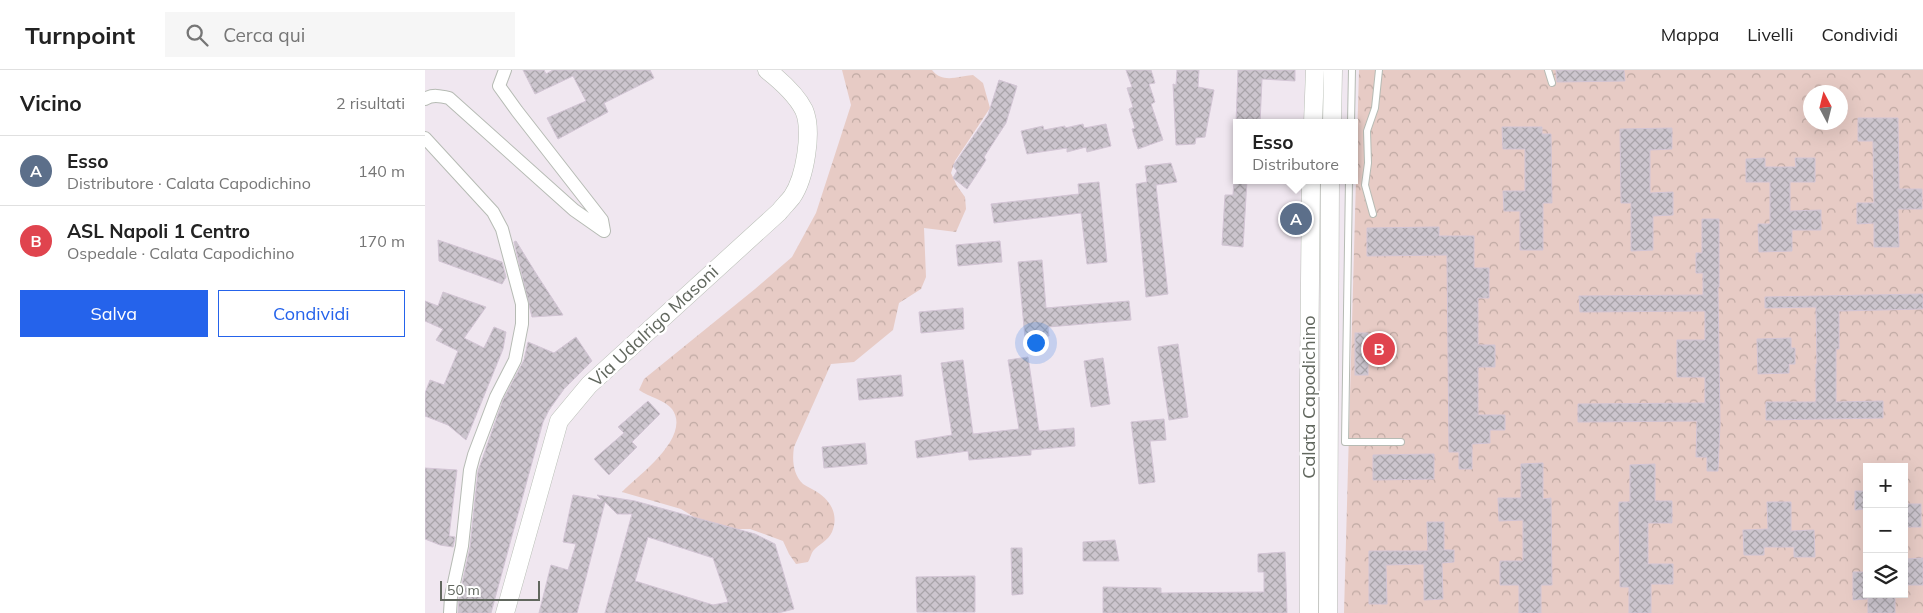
<!DOCTYPE html>
<html lang="it">
<meta charset="utf-8">
<style>
body{margin:0;font-family:Mulish,sans-serif;background:#f6f6f6;color:#222}
.controls{position:absolute;right:15px;bottom:15px;display:grid;overflow:hidden;border-radius:0px;box-shadow:0 5px 20px #0002}
.controls button{width:45px;height:45px;display:grid;place-items:center;padding:0;border:0;border-bottom:1px solid #e0e0e0;background:#fff;color:#222;font:25px sans-serif}
.compass{position:absolute;left:1378px;top:15px;width:45px;height:45px;border-radius:50%;background:#fff;box-shadow:0 5px 20px #0002;rotate:353deg}
.scale{position:absolute;left:15px;bottom:12px;width:100px;box-sizing:border-box;padding-left:5px;border:2px solid #61675e;border-top:0;font-size:14px;line-height:18px;white-space:nowrap;color:#61675e;-webkit-text-stroke:4px #fff;paint-order:stroke}
.you{position:absolute;left:610px;top:272px;width:18px;height:18px;margin:-12px;border:4px solid #fff;border-radius:50%;background:#1a73e8;box-shadow:0 0 0 8px #1a73e833}
.badge{display:grid;place-items:center;width:32px;height:32px;border-radius:50%;background:#2563eb;color:#fff;font-size:16px;font-weight:700}
.pin{position:absolute;translate:-50% -50%;border:2px solid #fff;box-shadow:0 1px 5px #0006}
.popup{position:absolute;left:808px;top:49px;width:125px;height:65px;box-sizing:border-box;display:grid;place-content:center;border-radius:0px;background:#fff;filter:drop-shadow(0 1px 4px #0005);font-size:16px;white-space:nowrap;color:#767676}
.popup b{font-size:19px;color:#222}
.popup::after{content:'';position:absolute;left:50%;top:100%;margin-left:-10px;border:10px solid transparent;border-top-color:#fff}
.list{margin:0;padding:0;list-style:none}
h2{display:flex;justify-content:space-between;align-items:center;height:65px;margin:0;padding:0 20px;font-size:21px}
h2 small{font-size:16px;font-weight:400;color:#767676}
.list li{display:grid;grid-template-columns:32px 1fr auto;gap:15px;align-items:center;box-sizing:border-box;height:70px;padding:0 20px;border-top:1px solid #e0e0e0}
.list b{display:block;font-size:19px;white-space:nowrap}
.list p{margin:0;font-size:16px;white-space:nowrap;color:#767676}
.list em{font-size:16px;font-style:normal;color:#767676}
.actions{display:flex;gap:10px;padding:15px 20px}
.actions a{flex:1;padding:11px 0;border:1px solid #2563eb;border-radius:0px;text-align:center;font-size:18px;color:#2563eb}
.actions .main{background:#2563eb;color:#fff}
.icon{flex:none;width:28px;height:28px;fill:none;stroke:currentColor;stroke-width:2;stroke-linecap:round;stroke-linejoin:round}
.map{position:relative;flex:none;width:1498px;height:543px;overflow:hidden}
header{display:flex;align-items:center;gap:30px;box-sizing:border-box;height:70px;padding:0 25px;background:#fff;border-bottom:1px solid #e0e0e0}
header strong{font-size:24px}
nav{display:flex;gap:28px;margin-inline-start:auto;font-size:18px}
.search{width:350px;height:45px;background:#f6f6f6;display:flex;align-items:center;gap:12px;box-sizing:border-box;padding:0 18px;border-radius:0px;color:#767676;font-size:19px}
main{display:flex}
aside{flex:1;background:#fff}
.map>svg:first-child{display:block}
.forest{fill:url(#forest-crowns);fill-rule:evenodd}
.building{fill:url(#building-cross-hatch);stroke:#d3c5d5;fill-rule:evenodd}
.lines{fill:none;stroke-linecap:round;stroke-linejoin:round}
.lane-casing{stroke:#b6bbb4;stroke-width:8}
.street-casing{stroke:#b6bbb4;stroke-width:14}
.secondary-casing{stroke:#b8beb5;stroke-width:19}
.lane{stroke:#fff;stroke-width:6}
.street{stroke:#fff;stroke-width:12}
.secondary{stroke:#fff;stroke-width:18}
.labels{text-anchor:middle;stroke-width:5;stroke-linejoin:round;paint-order:stroke}
.street-label{font-size:18px;fill:#61675e;stroke:#fff}
</style>
<header>
<strong>Turnpoint</strong>
<div class="search"><svg class="icon" aria-label="search" viewBox="0 0 24 24"><circle cx="10" cy="10" r="6"/><path d="M15 15l6 6"/></svg>Cerca qui</div>
<nav><a>Mappa</a><a>Livelli</a><a>Condividi</a></nav>
</header>
<main>
<aside>
<h2>Vicino<small>2 risultati</small></h2>
<ul class="list">
<li><span class="badge" style="background:#5c6f8a">A</span><div><b>Esso</b><p>Distributore · Calata Capodichino</p></div><em>140 m</em></li>
<li><span class="badge" style="background:#e0444e">B</span><div><b>ASL Napoli 1 Centro</b><p>Ospedale · Calata Capodichino</p></div><em>170 m</em></li>
</ul>
<div class="actions"><a class="main">Salva</a><a>Condividi</a></div>
</aside>
<div class="map">
<svg width="1498" height="543" viewBox="0 0 1498 543">
<defs>
<pattern id="forest-crowns" width="20" height="18" patternUnits="userSpaceOnUse" patternTransform="scale(1.25)"><rect width="20" height="18" fill="#e7cbc5"/><path d="M2 6a3 3 0 1 1 6 0M12 15a3 3 0 1 1 6 0" fill="none" stroke="#bfa9a3"/></pattern>
<pattern id="building-cross-hatch" width="8" height="8" patternUnits="userSpaceOnUse" patternTransform="scale(1.25)"><rect width="8" height="8" fill="#ccc5ce"/><path d="M0 0l8 8M0 8l8-8" fill="none" stroke="#a9a4aa"/></pattern>
</defs>
<rect width="100%" height="100%" fill="#f0e7f0"/>
<g class="forest">
<path d="M417,0h90c11,14 26,6 41,5l10,8 7,25 -35,53 -4,12 6,13 8,11 1,12 -10,23 -32,-4 2,49 -5,12 -22,14 -6,27 -39,32 -23,2 -37,83c-2,13 -1,27 9,37 4,3 10,5 14,8 14,9 22,23 15,40 -4,9 -13,12 -19,19 -2,3 -3,8 -5,11l-12,2 -7,-10 -6,-13 -33,-12h-25l-23,-7 -21,-13 -59,-17c17,-17 70,-55 50,-83 -7,-9 -23,-12 -33,-19l5,-11 111,-90 37,-32 24,-44 35,-108z"/>
<path d="M934,0h564v543h-579zM1386,22h30v30h-30zM1442,397h37v127h-37z"/>
</g>
<g class="building">
<polygon points="98,0 119,0 121,4 128,0 225,0 229,8 179,33 183,42 133,69 122,48 161,31 148,6 110,24"/>
<polygon points="701,0 726,0 730,13 724,14 730,32 726,34 738,70 713,79 707,59 710,58 704,39 708,37 702,18 707,17"/>
<polygon points="752,0 774,0 773,17 789,20 780,67 771,68 770,74 751,75 748,14 751,15"/>
<polygon points="813,0 870,0 870,11 837,9 835,53 811,53"/>
<polygon points="1131,0 1199,0 1200,11 1132,12"/>
<polygon points="574,10 592,16 581,53 559,87 561,90 542,119 528,108 532,101 528,96 563,45"/>
<polygon points="1433,48 1473,48 1474,119 1497,119 1497,139 1473,139 1474,177 1449,177 1449,153 1432,154 1432,133 1449,133 1448,71 1433,71"/>
<polygon points="658,54 659,58 681,54 686,76 662,82 661,77 642,82 642,78 602,84 596,61 618,56 619,60 640,56 640,58"/>
<polygon points="1077,57 1117,57 1117,64 1126,64 1127,133 1118,133 1118,180 1095,180 1095,141 1079,141 1078,121 1100,121 1100,79 1078,79"/>
<polygon points="1247,58 1247,79 1225,80 1225,123 1248,122 1248,145 1228,146 1228,180 1206,181 1206,133 1196,133 1195,59"/>
<polygon points="1340,88 1340,97 1371,97 1370,88 1390,88 1390,112 1365,112 1365,141 1396,140 1396,160 1367,160 1367,181 1334,182 1333,154 1345,154 1345,112 1321,112 1321,89"/>
<polygon points="746,93 752,112 731,115 743,224 721,227 711,114 722,112 720,96"/>
<polygon points="809,110 822,110 818,177 797,175 800,125 808,125"/>
<polygon points="674,112 682,192 662,194 656,143 569,153 566,134 654,124 653,114"/>
<polygon points="1277,149 1294,149 1294,217 1293,217 1295,354 1293,401 1282,401 1282,387 1271,387 1272,351 1153,352 1153,334 1280,333 1280,307 1252,307 1252,270 1280,270 1280,241 1155,242 1154,226 1278,225 1278,203 1271,203 1271,183 1277,183"/>
<polygon points="1014,157 1014,166 1049,166 1049,198 1064,198 1064,228 1053,228 1053,275 1070,275 1070,297 1053,297 1053,345 1080,345 1080,360 1065,360 1065,373 1047,374 1047,399 1034,399 1034,382 1024,382 1022,185 942,186 942,158"/>
<polygon points="13,170 77,192 81,207 77,214 14,191"/>
<polygon points="91,171 112,205 138,245 107,247 89,172"/>
<polygon points="575,171 577,192 533,196 531,175"/>
<polygon points="617,190 621,238 704,231 706,250 623,257 624,266 600,268 593,192"/>
<polygon points="18,222 61,237 39,268 59,278 69,257 81,262 78,279 41,370 23,355 0,346 0,323 5,310 19,315 33,281 11,270 18,259 0,251 0,231 13,236"/>
<polygon points="1498,224 1498,239 1414,241 1414,279 1411,279 1411,332 1458,331 1458,348 1341,350 1341,332 1391,332 1391,294 1392,294 1391,237 1340,238 1340,227"/>
<polygon points="538,238 539,259 496,263 494,242"/>
<rect x="930" y="263" width="13" height="42"/>
<polygon points="151,267 167,291 139,319 124,340 118,352 66,543 33,543 34,528 45,477 53,401 78,330 99,290 103,272 129,283"/>
<polygon points="1366,268 1366,278 1370,278 1370,294 1364,294 1364,303 1333,304 1332,269"/>
<polygon points="753,274 763,347 744,350 733,277"/>
<polygon points="603,287 614,361 649,358 650,376 606,380 606,385 544,390 543,381 492,388 490,371 527,365 516,293 538,290 548,364 594,359 583,290"/>
<polygon points="678,288 685,334 666,337 659,291"/>
<polygon points="476,305 478,326 434,330 432,309"/>
<polygon points="223,331 235,344 207,372 212,377 184,405 169,389 199,363 193,357"/>
<polygon points="739,349 741,370 725,371 730,412 714,414 706,352"/>
<polygon points="440,373 442,394 399,398 397,377"/>
<polygon points="1009,384 1009,409 948,410 948,385"/>
<polygon points="1118,393 1118,429 1126,428 1127,515 1116,515 1116,543 1094,543 1094,515 1075,515 1075,491 1098,491 1098,450 1074,451 1073,428 1096,428 1096,394"/>
<polygon points="1230,394 1230,431 1247,431 1247,453 1223,453 1223,494 1248,494 1248,514 1226,514 1226,543 1204,543 1204,517 1195,517 1194,432 1205,432 1205,395"/>
<polygon points="0,398 32,400 24,466 30,467 28,477 15,475 0,469"/>
<polygon points="1430,421 1442,421 1442,439 1430,440"/>
<path d="M148,425l29,5 -5,-5 38,6 120,33 20,10 19,65 -16,4h-173l27,-99h-15l-12,-12 -28,111h-38l12,-48 17,5 8,-26 -13,-2zM223,467l65,21 15,44 -15,3 -78,-24z"/>
<polygon points="1342,432 1366,432 1366,461 1389,460 1390,487 1369,487 1369,477 1339,477 1339,485 1319,485 1318,460 1343,459"/>
<rect x="1479" y="434" width="17" height="23"/>
<polygon points="1002,452 1019,452 1019,480 1029,480 1029,492 1017,493 1018,529 999,530 999,494 961,495 962,534 944,534 944,481 1003,481"/>
<polygon points="690,470 694,491 658,491 658,472"/>
<polygon points="586,478 597,478 598,524 587,525"/>
<polygon points="860,482 862,543 678,543 678,517 736,518 736,523 839,522 839,502 833,502 833,484"/>
<polygon points="1498,488 1498,515 1479,515 1479,489"/>
<polygon points="1428,502 1442,502 1442,529 1428,530"/>
<polygon points="550,506 550,542 492,542 491,507"/>
<rect x="1443" y="524" width="27" height="19"/>
</g>
<g class="lines">
<g class="lane-casing">
<g id="lane">
<polyline points="1123,0 1127,13"/>
<polyline points="926,53 927,0"/>
<polyline points="924,110 920,372 976,372"/>
<polyline points="948,144 940,115 943,93 942,61 950,38 954,0"/>
</g>
</g>
<g class="street-casing">
<g id="street">
<path d="M0,29c7,-5 16,-3 24,-1l125,112 30,21 -2,-11 -85,-109 -18,-25 6,-16"/>
<polyline points="0,68 68,142 77,159 97,234 97,254 90,290 71,327 49,385 45,400 37,476 26,527 25,543"/>
</g>
</g>
<g class="secondary-casing">
<g id="secondary">
<polyline points="888,53 890,0"/>
<polyline points="907,53 908,0"/>
<path d="M80,543l54,-192 30,-36 190,-173c4,-5 9,-10 13,-15 13,-19 21,-66 12,-87 -8,-16 -23,-29 -37,-40"/>
<polyline points="884,543 884,313 886,110"/>
<polyline points="903,543 905,110"/>
</g>
</g>
<use href="#lane" class="lane"/>
<use href="#street" class="street"/>
<use href="#secondary" class="secondary"/>
</g>
<g class="labels">
<g class="street-label">
<text transform="translate(229 256) rotate(-43)" y="6">Via Udalrigo Masoni</text>
<text transform="translate(884 327) rotate(-90)" y="6">Calata Capodichino</text>
</g>
</g>
</svg>
<div class="controls">
<button>+</button>
<button>−</button>
<button><svg class="icon" aria-label="layers" viewBox="0 0 24 24"><path d="M12 4l9 5-9 5-9-5zM3 14l9 5 9-5"/></svg></button>
</div>
<svg class="compass" viewBox="-18 -18 36 36"><path d="M0-13l5 13h-10z" fill="#e53935"/><path d="M0 13l5-13h-10z" fill="#767676"/></svg>
<div class="scale">50 m</div>
<div class="you"></div>
<div class="pin badge" style="left:871px;top:149px;background:#5c6f8a">A</div>
<div class="popup"><b>Esso</b>Distributore</div>
<div class="pin badge" style="left:954px;top:279px;background:#e0444e">B</div>
</div>
</main>
